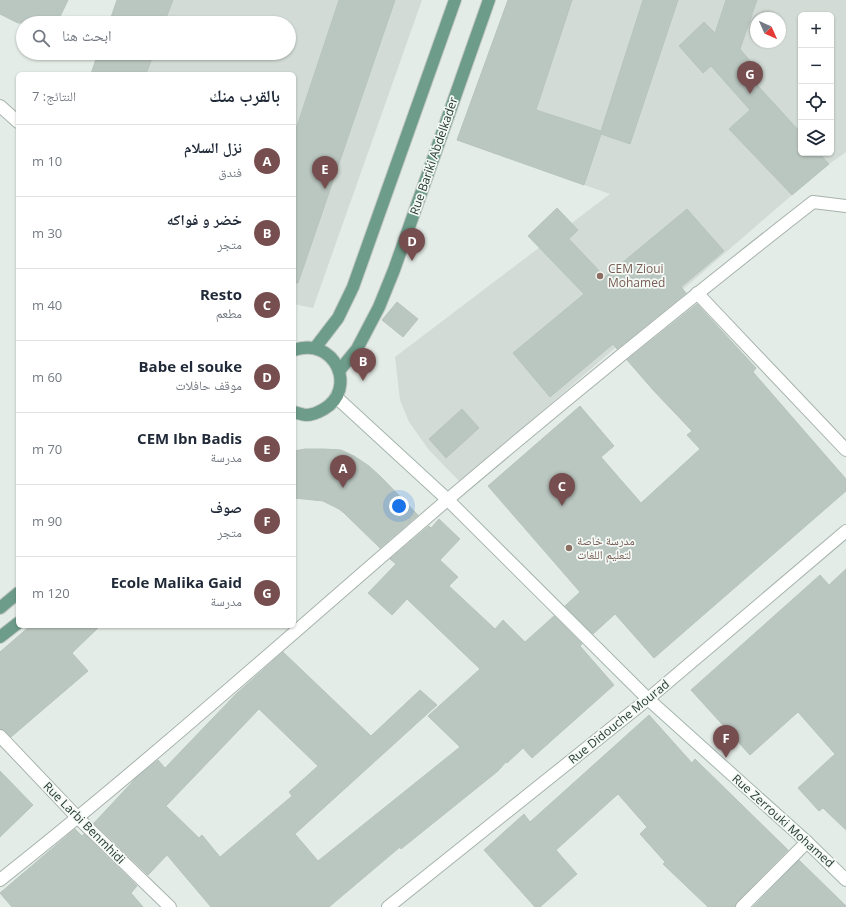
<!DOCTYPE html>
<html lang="ar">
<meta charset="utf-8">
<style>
body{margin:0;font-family:"Open Sans","Noto Naskh Arabic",sans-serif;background:#f2f2f3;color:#1f2937;direction:rtl}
.controls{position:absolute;right:12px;top:12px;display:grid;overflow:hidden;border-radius:6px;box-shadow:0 1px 3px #0004}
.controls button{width:36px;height:36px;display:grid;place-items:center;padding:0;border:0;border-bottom:1px solid #e0e1e3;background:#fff;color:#1f2937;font:20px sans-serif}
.compass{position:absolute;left:750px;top:12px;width:36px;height:36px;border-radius:50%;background:#fff;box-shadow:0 1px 3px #0004;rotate:135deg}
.you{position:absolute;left:399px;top:506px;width:14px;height:14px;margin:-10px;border:3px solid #fff;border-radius:50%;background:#1a73e8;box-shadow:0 0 0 6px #1a73e833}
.badge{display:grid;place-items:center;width:26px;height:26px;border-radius:50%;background:#764e4f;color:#fff;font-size:13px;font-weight:700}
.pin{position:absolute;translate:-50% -33px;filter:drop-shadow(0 1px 2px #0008)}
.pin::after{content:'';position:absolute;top:21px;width:14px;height:12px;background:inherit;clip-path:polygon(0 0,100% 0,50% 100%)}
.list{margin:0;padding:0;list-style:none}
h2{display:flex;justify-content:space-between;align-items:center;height:52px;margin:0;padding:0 16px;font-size:17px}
h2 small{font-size:13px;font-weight:400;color:#747a83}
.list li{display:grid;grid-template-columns:26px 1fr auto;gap:12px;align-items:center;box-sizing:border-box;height:72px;padding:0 16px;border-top:1px solid #e0e1e3}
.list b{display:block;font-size:15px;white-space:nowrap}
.list p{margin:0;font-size:13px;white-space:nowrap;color:#747a83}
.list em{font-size:13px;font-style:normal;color:#747a83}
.icon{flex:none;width:22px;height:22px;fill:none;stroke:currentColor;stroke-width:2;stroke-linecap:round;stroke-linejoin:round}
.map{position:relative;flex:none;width:846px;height:907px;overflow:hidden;direction:ltr}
.search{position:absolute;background:#fff;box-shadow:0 1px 3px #0004;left:16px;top:16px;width:280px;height:44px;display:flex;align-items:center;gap:10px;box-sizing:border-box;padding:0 14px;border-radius:22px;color:#747a83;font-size:15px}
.panel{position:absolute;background:#fff;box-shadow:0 1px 3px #0004;left:16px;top:72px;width:280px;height:556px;border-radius:6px;direction:rtl}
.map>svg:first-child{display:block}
.built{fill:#d2dbd6;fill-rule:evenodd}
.building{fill:#bac6c0;stroke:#b7c5bd;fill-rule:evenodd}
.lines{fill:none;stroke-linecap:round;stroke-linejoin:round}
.street-casing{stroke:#a7b3ad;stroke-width:14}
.secondary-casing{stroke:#a4b6ae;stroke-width:14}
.primary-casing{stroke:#c2c8c6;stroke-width:14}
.street{stroke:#fff;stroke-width:12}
.secondary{stroke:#fff;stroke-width:12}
.primary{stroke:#6e9c8a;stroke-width:12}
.education-dot{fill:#8d6e63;stroke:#f4f9f6;stroke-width:1.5}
.labels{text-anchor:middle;stroke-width:3.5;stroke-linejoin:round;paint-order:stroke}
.street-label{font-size:12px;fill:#263b33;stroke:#f4f9f6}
.education-label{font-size:12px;fill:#785e54;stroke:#f4f9f6;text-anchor:start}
</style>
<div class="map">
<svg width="846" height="907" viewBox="0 0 846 907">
<rect width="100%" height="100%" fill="#e4ece7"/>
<g class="built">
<polygon points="117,0 422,0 313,308 294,304 294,74 91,74 98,53 289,53 289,23 109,23"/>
<path d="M508,0h338v152l-17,12 -37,31 -332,287 -31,-32 -20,-28 -9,-22 -5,-43 215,-163 -153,-54zM801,15h30v138h-30zM756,18h24v24h-24z"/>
</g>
<g class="building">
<polygon points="0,0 68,0 57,23 18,23 0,14"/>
<polygon points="117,0 173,0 164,23 109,23"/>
<polygon points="339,0 395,0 298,283 294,283 294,135"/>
<polygon points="508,0 572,0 536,110 601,131 643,0 678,0 630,144 601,134 584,185 457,140"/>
<polygon points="726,0 757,0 740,49 756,68 748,75 801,133 801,153 819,153 829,164 792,195 729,129 750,110 711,66 703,73 679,46 704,22 715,33"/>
<polygon points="98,53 154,53 146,74 91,74"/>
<polygon points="557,208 578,230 569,239 605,277 687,209 724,251 681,287 686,293 617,349 613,344 550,397 513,353 584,294 528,236"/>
<polygon points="397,302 418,319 403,337 382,320"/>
<polygon points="697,304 756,368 753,372 846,479 846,491 654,658 615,614 593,634 565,606 580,592 488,486 580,406 614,446 601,457 641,503 700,449 687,435 692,431 654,391 627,360"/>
<polygon points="462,409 479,428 446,458 429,439"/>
<polygon points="305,449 324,449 341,450 354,456 369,466 381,477 418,515 380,548 344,513 339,509 323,501 294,498 294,451"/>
<path d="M439,519l21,20 -20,21 18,17 -9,9 46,43 8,-9 22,22 29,-26 28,28 -2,2 34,39 -82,73 -9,-10 -16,15 -1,-1 -8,9 -97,78 -1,-2 -71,60h-118l-44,-52 -19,20 -54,-52 43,-46 21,-17 7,8 71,-74 47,-42 88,84 49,-46 17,15 -142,129 23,27 142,-114 -32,-31 52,-47 -73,-70 -15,16 -24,-22 28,-29 -6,-5 39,-33 2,2zM259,709l59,57 -29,26 3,4 -72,61 -18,-22 -3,3 -33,-32z"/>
<polygon points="846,569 846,830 823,808 819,811 798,788 835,754 798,712 750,755 691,690 820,575 829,585"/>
<polygon points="30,626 100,626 72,653 88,671 11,737 5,731 0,729 0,652"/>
<polygon points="649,715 692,763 695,759 788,850 737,902 735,907 708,907 663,864 665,862 640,834 647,827 618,794 556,850 577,874 540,907 535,907 484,850 524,814 530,822"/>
<polygon points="0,771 33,805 0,837"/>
<polygon points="75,829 82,836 84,834 137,886 131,893 143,907 12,907 0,893"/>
<polygon points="799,860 846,906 846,907 753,907"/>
</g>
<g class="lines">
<g class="street-casing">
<g id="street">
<polyline points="0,106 18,122"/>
<polyline points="697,293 846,450"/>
<polyline points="0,736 78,818 170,907"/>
<path d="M0,880c153,-121 298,-252 446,-379 120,-102 243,-202 367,-299l33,4"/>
<polyline points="388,907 648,699 846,531"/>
<polyline points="742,907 807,842"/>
</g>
</g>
<g class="secondary-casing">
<polyline id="secondary" points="336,397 448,500 648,699 807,842 846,880"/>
</g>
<g class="primary-casing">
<g id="primary">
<polyline points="315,348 338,318 353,287 455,0"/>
<path d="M294,350c41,-14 64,39 30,59 -5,3 -12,6 -18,6 -4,0 -8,-2 -12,-3"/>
<polyline points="339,371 357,349 379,307 394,270 489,0"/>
<polyline points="0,608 18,593"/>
<polyline points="0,637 18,623"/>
</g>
</g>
<use href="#street" class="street"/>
<use href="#secondary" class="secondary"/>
<use href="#primary" class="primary"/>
</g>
<g class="education-dot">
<circle cx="600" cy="276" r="4"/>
<circle cx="569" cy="548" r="4"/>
</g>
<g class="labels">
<g class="street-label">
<text transform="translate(434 156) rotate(-71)" y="4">Rue Bariki Abdelkader</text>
<text transform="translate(619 722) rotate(-39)" y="4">Rue Didouche Mourad</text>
<text transform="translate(783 821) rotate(42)" y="4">Rue Zerrouki Mohamed</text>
<text transform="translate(84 823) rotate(45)" y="4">Rue Larbi Benmhidi</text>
</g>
<g class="education-label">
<text x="608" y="273">CEM Zioui<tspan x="608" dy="14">Mohamed</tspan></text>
<text x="577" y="545">مدرسة خاصة<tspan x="577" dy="14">لتعليم اللغات</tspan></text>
</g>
</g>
</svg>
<div class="controls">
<button>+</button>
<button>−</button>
<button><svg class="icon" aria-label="locate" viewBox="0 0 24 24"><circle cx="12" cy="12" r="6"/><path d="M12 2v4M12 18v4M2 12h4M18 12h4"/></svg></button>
<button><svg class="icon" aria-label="layers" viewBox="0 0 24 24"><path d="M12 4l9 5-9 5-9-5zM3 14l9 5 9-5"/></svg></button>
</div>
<svg class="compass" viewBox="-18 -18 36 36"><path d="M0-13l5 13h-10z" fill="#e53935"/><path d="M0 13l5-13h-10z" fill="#747a83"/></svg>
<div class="you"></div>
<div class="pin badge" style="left:343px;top:488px">A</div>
<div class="pin badge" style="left:363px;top:381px">B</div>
<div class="pin badge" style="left:562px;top:506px">C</div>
<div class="pin badge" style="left:412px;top:261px">D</div>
<div class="pin badge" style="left:325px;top:189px">E</div>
<div class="pin badge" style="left:726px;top:758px">F</div>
<div class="pin badge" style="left:750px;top:94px">G</div>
<div class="search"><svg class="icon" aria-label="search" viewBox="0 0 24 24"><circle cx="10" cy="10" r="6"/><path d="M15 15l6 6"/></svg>ابحث هنا</div>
<section class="panel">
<h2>بالقرب منك<small>النتائج: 7</small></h2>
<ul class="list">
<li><span class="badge">A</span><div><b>نزل السلام</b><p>فندق</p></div><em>10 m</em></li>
<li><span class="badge">B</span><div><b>خضر و فواكه</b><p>متجر</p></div><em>30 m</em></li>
<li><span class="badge">C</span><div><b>Resto</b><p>مطعم</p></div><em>40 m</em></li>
<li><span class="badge">D</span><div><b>Babe el souke</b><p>موقف حافلات</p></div><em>60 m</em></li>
<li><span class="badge">E</span><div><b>CEM Ibn Badis</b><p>مدرسة</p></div><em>70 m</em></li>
<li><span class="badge">F</span><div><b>صوف</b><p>متجر</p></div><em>90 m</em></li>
<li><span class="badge">G</span><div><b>Ecole Malika Gaid</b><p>مدرسة</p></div><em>120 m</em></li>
</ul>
</section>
</div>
